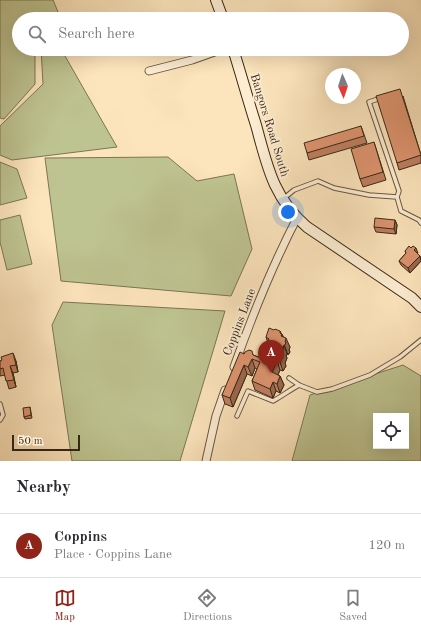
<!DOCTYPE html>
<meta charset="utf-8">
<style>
body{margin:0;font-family:"Old Standard TT",serif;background:#f7f7f7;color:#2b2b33}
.controls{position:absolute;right:12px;bottom:12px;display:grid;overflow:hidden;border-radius:0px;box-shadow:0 4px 16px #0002}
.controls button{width:36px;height:36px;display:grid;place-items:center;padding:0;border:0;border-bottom:1px solid #e1e1e2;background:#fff;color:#2b2b33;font:20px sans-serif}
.compass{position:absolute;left:325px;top:68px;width:36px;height:36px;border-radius:50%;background:#fff;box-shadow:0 4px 16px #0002;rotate:177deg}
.scale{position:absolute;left:12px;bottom:10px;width:68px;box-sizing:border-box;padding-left:4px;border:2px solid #372816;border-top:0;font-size:11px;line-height:14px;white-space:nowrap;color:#372816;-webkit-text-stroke:3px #fdedd3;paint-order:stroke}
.you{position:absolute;left:288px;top:212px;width:14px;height:14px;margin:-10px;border:3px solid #fff;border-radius:50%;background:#1a73e8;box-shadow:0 0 0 6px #1a73e833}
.badge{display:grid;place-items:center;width:26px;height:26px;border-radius:50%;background:#8f2418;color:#fff;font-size:13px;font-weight:700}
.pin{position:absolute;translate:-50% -33px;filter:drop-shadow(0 1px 2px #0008)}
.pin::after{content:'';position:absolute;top:21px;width:14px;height:12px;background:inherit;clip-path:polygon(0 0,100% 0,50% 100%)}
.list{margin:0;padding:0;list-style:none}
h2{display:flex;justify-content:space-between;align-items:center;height:52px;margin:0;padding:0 16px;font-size:17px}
h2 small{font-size:13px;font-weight:400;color:#7c7c81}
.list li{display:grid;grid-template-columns:26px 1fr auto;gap:12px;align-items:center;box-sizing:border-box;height:64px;padding:0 16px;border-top:1px solid #e1e1e2}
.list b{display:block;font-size:15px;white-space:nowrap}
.list p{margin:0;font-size:13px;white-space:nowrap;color:#7c7c81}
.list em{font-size:13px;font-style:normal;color:#7c7c81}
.icon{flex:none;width:22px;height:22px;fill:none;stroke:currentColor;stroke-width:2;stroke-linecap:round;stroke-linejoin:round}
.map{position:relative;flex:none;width:421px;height:461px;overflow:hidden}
.search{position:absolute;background:#fff;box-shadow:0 4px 16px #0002;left:12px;right:12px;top:12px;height:44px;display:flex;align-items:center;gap:10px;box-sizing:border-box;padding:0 14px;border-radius:22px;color:#7c7c81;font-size:15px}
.sheet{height:116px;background:#fff}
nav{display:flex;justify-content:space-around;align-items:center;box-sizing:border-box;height:56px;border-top:1px solid #e1e1e2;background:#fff;font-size:11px;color:#7c7c81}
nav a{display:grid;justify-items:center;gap:2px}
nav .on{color:#8f2418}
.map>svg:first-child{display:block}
.green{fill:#bec491;stroke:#7a7654;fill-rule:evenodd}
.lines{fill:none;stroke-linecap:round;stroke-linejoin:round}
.lane-casing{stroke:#685740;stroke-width:5.5}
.street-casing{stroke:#685740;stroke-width:9}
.secondary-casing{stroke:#372816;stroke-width:12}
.lane{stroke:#fdedd3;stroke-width:3.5}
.street{stroke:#fdedd3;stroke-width:7}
.secondary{stroke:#fdedd3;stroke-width:10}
.wall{fill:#be7e5f;stroke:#372816}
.shaded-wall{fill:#9b674d;stroke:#372816}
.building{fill:#dd936e;stroke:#372816}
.labels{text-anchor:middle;stroke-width:3.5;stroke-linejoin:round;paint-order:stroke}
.street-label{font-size:12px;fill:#372816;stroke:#fdedd3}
</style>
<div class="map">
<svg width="421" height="461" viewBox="0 0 421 461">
<rect width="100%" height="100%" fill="#fce4bc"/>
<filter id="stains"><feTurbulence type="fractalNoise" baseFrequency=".005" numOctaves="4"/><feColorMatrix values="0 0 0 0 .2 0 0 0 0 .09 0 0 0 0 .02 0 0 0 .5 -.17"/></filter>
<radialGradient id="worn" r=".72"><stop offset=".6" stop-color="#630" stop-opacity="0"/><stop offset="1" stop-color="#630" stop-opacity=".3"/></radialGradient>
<g class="green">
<polygon points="0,0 53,0 61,19 19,19 19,49 35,49 35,84 4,119 0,118"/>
<polygon points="41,49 61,49 117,147 12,160 0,155 0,126 43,84"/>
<polygon points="168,157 197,181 234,174 252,249 231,296 61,281 45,158"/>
<polygon points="0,162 17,169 27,198 0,205"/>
<polygon points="20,215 32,264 7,270 0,242 0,220"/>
<polygon points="63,302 225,311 180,461 72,461 52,325"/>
<path d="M403,365l18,11v85h-129l18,-66zM376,416h30v30h-30z"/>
</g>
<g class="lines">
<g class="lane-casing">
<g id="lane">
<polyline points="381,98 369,102 399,191 397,197"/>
<polyline points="283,199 294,190 318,181 334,188 369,195 397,197 401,211 419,220 421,223"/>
<polyline points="289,378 299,385 317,392 332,389 370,375 400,357 421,340"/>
<polyline points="0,404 3,415 0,420"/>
<path d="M237,416l11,-25 25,10c9,-5 17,-11 26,-16"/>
</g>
</g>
<g class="street-casing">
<g id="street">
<polyline points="149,71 192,60 223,49"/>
<path d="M234,367c18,-51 38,-101 63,-149"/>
<polyline points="206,461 216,416 225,390"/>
</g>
</g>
<g class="secondary-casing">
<g id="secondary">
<polyline points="216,0 223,19"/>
<path d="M233,49c8,25 15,51 23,76 11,40 17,73 51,102l105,71 9,9"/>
</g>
</g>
<use href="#lane" class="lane"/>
<use href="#street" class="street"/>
<use href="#secondary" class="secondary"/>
</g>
<g class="wall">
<polygon points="403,96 421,155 421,163 399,170 397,163"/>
<polygon points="361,126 367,143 309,160 307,153"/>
<polygon points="374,142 386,180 363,187 360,179"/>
<polygon points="395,220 397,225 396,234 376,232 374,227"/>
<polygon points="411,248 418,253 417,253 420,256 421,261 410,273 401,265 399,261 406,253 405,251"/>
<polygon points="281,333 290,347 289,350 290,352 288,355 287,354 286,356 287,358 285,363 286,366 283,371 280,370 278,375 280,376 284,385 280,393 276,391 273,398 255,390 252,381 257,369 255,368 252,376 247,374 233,407 225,404 222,395 244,354 253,355 261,358 268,343 266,337"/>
<polygon points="0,361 16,361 18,372 13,373 16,387 9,389 5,375 0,376"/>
<polygon points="30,407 32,418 25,419 24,417"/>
</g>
<g class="shaded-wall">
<polygon points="395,220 397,225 396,234 394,229"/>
<polygon points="416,248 418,253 416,255 414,250"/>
<polygon points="420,256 421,261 410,273 408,268"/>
<polygon points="280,331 282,335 282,334 285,341 286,338 290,347 289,350 290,352 288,355 280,333"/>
<polygon points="284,345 287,354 286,356 287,358 285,363 286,366 283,371 280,362 281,355"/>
<polygon points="13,353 16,361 18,372 16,365"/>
<polygon points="252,359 255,368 252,376 248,367"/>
<polygon points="277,361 280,370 275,381 272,372"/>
<polygon points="244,365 247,374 233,407 230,398"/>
<polygon points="10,366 13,373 16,387"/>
<polygon points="280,376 284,385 280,393 277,384"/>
<polygon points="273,382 276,391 273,398 270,389"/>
</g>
<g class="building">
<polygon points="400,89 421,155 397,163 376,96"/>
<polygon points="361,126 364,136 307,153 304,143"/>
<polygon points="374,142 383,172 360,179 351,149"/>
<polygon points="375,218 395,220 394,229 374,227"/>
<polygon points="409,246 411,248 413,246 416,248 414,250 420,256 408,268 399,261 406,253 405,251"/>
<polygon points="269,328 274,330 275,329 280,331 280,333 282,334 281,336 286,338 285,342 286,342 285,345 284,345 282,348 284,348 281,355 282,356 280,362 277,361 272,372 280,376 277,384 273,382 270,389 252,381 260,362 252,359 248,367 244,365 230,398 222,395 240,352 244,354 245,352 249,350 252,351 253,355 261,358 269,339 266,337"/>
<polygon points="13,353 16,365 10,366 14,380 6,381 3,368 0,369 0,361 2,360 1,357"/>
<polygon points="30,407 31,415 24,417 23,408"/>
</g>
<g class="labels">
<g class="street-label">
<text transform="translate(270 125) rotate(73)" y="4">Bangors Road South</text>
<text transform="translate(239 322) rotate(-69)" y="4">Coppins Lane</text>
</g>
</g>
<rect width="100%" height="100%" filter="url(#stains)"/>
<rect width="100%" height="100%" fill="url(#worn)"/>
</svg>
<div class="controls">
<button><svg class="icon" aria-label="locate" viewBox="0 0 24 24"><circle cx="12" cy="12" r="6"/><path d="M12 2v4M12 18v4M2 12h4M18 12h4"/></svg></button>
</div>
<svg class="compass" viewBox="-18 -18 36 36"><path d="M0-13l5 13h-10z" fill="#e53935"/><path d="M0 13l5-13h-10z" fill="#7c7c81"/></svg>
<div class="scale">50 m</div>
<div class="you"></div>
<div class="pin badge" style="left:271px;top:373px">A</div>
<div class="search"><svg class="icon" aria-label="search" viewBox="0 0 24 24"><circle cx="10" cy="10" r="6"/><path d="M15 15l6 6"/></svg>Search here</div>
</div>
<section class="sheet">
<h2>Nearby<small></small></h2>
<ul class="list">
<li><span class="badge">A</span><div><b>Coppins</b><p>Place · Coppins Lane</p></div><em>120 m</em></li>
</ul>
</section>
<nav>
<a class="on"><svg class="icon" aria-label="map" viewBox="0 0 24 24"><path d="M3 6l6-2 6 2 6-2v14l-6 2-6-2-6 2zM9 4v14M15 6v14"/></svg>Map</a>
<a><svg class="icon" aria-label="directions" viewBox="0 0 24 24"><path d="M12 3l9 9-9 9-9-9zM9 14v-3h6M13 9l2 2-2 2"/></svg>Directions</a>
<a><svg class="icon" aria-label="saved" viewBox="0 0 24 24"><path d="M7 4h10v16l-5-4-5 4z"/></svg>Saved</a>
</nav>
